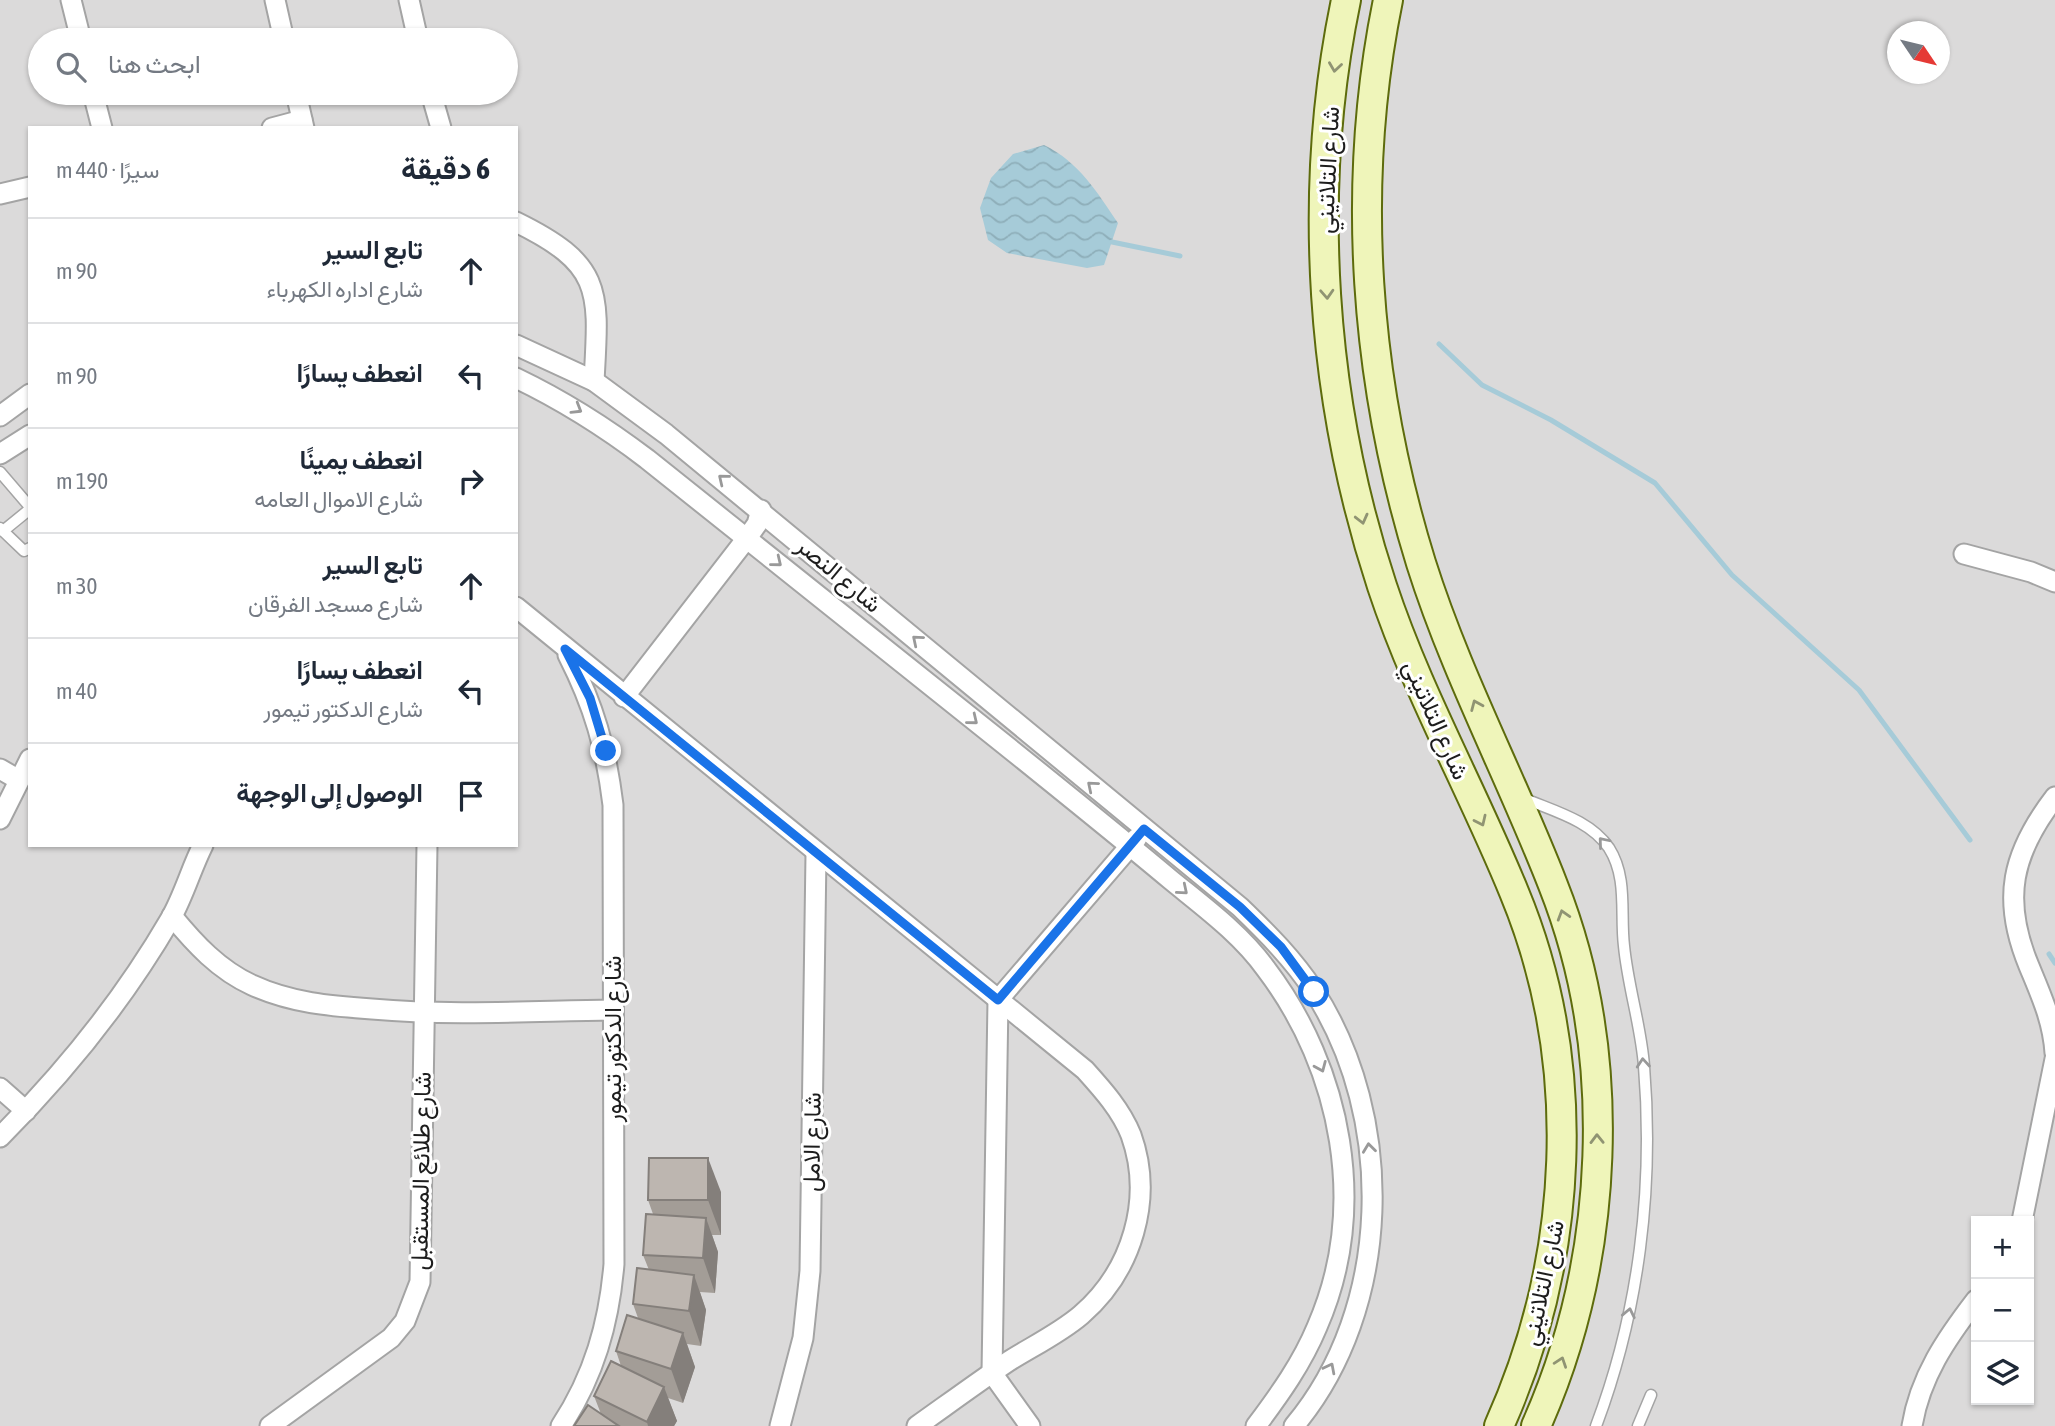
<!DOCTYPE html>
<html lang="ar">
<meta charset="utf-8">
<style>
body{margin:0;font-family:"Asap Condensed",Vazirmatn,sans-serif;background:#f6f6f7;color:#1f2937;direction:rtl}
.controls{position:absolute;right:21px;bottom:21px;display:grid;overflow:hidden;border-radius:0px;box-shadow:0 2px 5px #0004}
.controls button{width:63px;height:63px;display:grid;place-items:center;padding:0;border:0;border-bottom:2px solid #e0e1e3;background:#fff;color:#1f2937;font:35px sans-serif}
.compass{position:absolute;left:1887px;top:21px;width:63px;height:63px;border-radius:50%;background:#fff;box-shadow:0 2px 5px #0004;rotate:125deg}
.stop{position:absolute;width:21px;height:21px;margin:-16px;border:5px solid #1a73e8;border-radius:50%;background:#fff}
.stop.end{background:#1a73e8;border-color:#fff;box-shadow:0 2px 7px #0008}
.list{margin:0;padding:0;list-style:none}
h2{display:flex;justify-content:space-between;align-items:center;height:91px;margin:0;padding:0 28px;font-size:30px}
h2 small{font-size:23px;font-weight:400;color:#747a83}
.list li{display:grid;grid-template-columns:46px 1fr auto;gap:21px;align-items:center;box-sizing:border-box;height:105px;padding:0 28px;border-top:2px solid #e0e1e3}
.list b{display:block;font-size:26px;white-space:nowrap}
.list p{margin:0;font-size:23px;white-space:nowrap;color:#747a83}
.list em{font-size:23px;font-style:normal;color:#747a83}
.icon{flex:none;width:38px;height:38px;fill:none;stroke:currentColor;stroke-width:2;stroke-linecap:round;stroke-linejoin:round}
.map{position:relative;flex:none;width:2055px;height:1426px;overflow:hidden;direction:ltr}
.search{position:absolute;background:#fff;box-shadow:0 2px 5px #0004;left:28px;top:28px;width:490px;height:77px;display:flex;align-items:center;gap:18px;box-sizing:border-box;padding:0 24px;border-radius:38px;color:#747a83;font-size:26px}
.panel{position:absolute;background:#fff;box-shadow:0 2px 5px #0004;left:28px;top:126px;width:490px;height:721px;border-radius:0px;direction:rtl}
.map>svg:first-child{display:block}
.residential{fill:#dbdada;fill-rule:evenodd}
.water{fill:url(#water-waves)}
.lines{fill:none;stroke-linecap:round;stroke-linejoin:round}
.stream{stroke:#a6cbd8;stroke-width:5}
.lane-casing{stroke:#a4a4a4;stroke-width:13}
.street-casing{stroke:#a4a4a4;stroke-width:23}
.secondary-casing{stroke:#5d6b0c;stroke-width:32}
.lane{stroke:#fff;stroke-width:10}
.street{stroke:#fff;stroke-width:19}
.secondary{stroke:#eff5ba;stroke-width:28}
.wall{fill:#a39d97}
.shaded-wall{fill:#847f7b}
.building{fill:#bdb6b0;stroke:#847f7b;stroke-width:2}
.oneway{stroke:#909473}
.oneway2{stroke:#999}
.route{stroke:#1a73e8;stroke-width:9}
.labels{text-anchor:middle;stroke-width:6;stroke-linejoin:round;paint-order:stroke}
.street-label{font-size:24px;fill:#1d1d1d;stroke:#fff}
</style>
<div class="map">
<svg width="2055" height="1426" viewBox="0 0 2055 1426">
<defs>
<pattern id="water-waves" width="16" height="10" patternUnits="userSpaceOnUse" patternTransform="scale(1.75)"><rect width="16" height="10" fill="#a6cbd8"/><path d="M0 5q4-4 8 0t8 0" fill="none" stroke="#8eaeb9"/></pattern>
</defs>
<rect width="100%" height="100%" fill="#edeae3"/>
<path class="residential" d="M0,0h2055v1426h-2055zM1898,32h42v42h-42zM40,40h466v53h-466zM30,128h486v717h-486zM1976,1221h53v179h-53z"/>
<path class="water" d="M1044,145c35,17 53,47 74,78l-14,42 -17,3 -80,-15 -19,-13 -8,-32 11,-30 22,-24z"/>
<g class="lines">
<g class="stream">
<polyline points="1112,242 1180,256"/>
<polyline points="1439,344 1482,385 1551,420 1655,483 1732,575 1859,690 1970,840"/>
<polyline points="2049,954 2055,963"/>
</g>
<g class="lane-casing">
<g id="lane">
<polyline points="0,472 30,507"/>
<polyline points="0,528 24,551 30,548"/>
<polyline points="3,531 30,509"/>
<path d="M1523,798c30,13 67,22 86,50 19,30 11,65 15,98 4,41 17,80 20,120 10,122 -5,246 -48,360"/>
<polyline points="1638,1426 1651,1395"/>
</g>
</g>
<g class="street-casing">
<g id="street">
<polyline points="71,0 81,40"/>
<polyline points="275,0 284,40"/>
<polyline points="409,0 418,40"/>
<polyline points="93,93 102,128"/>
<polyline points="296,93 304,128"/>
<polyline points="431,93 441,128"/>
<polyline points="272,128 302,120"/>
<polyline points="0,194 30,187"/>
<path d="M516,222c88,43 83,69 78,159"/>
<path d="M516,345l78,36 72,53 574,473c27,26 53,52 74,84 82,127 79,317 -20,435"/>
<path d="M516,378c48,23 89,49 131,81 119,95 238,190 357,285 56,45 112,90 167,136 33,27 70,54 95,89 76,100 103,239 51,358 -15,36 -37,67 -61,99"/>
<polyline points="0,416 30,394"/>
<polyline points="0,454 30,435"/>
<polyline points="1964,554 2031,572 2055,582"/>
<path d="M516,607l569,463c18,20 36,40 46,65 23,64 1,136 -50,180 -21,18 -48,31 -72,46 -31,21 -61,43 -92,65"/>
<polyline points="624,697 747,538 757,524 761,510"/>
<polyline points="0,769 19,780"/>
<path d="M2055,797c-43,56 -54,102 -26,169 12,29 24,55 26,87"/>
<polyline points="0,819 30,759"/>
<path d="M172,916c23,28 47,54 80,69 39,18 78,21 120,24 80,7 160,2 240,1"/>
<polyline points="0,1088 26,1111"/>
<path d="M0,1137c66,-66 124,-138 171,-219 13,-23 20,-49 32,-73"/>
<polyline points="2022,1221 2055,1059"/>
<polyline points="270,1426 391,1338 405,1321 420,1282 427,845"/>
<path d="M561,1426c33,-50 48,-103 53,-162l-1,-459c-7,-57 -19,-99 -45,-150"/>
<polyline points="780,1426 803,1338 810,1271 816,854"/>
<polyline points="1030,1426 992,1373 998,1000 1137,838"/>
<path d="M1912,1426c8,-49 34,-87 64,-126"/>
</g>
</g>
<g class="secondary-casing">
<g id="secondary">
<path d="M1346,0c-40,192 -25,401 36,586 35,106 90,203 132,306 71,171 60,367 -15,534"/>
<path d="M1388,0c-38,186 -23,382 33,563 35,111 90,214 132,322 67,169 57,375 -17,541"/>
</g>
</g>
<use href="#lane" class="lane"/>
<use href="#street" class="street"/>
<use href="#secondary" class="secondary"/>
</g>
<polygon class="wall" points="721,1192 721,1235 712,1235 718,1252 715,1293 700,1292 706,1310 701,1346 687,1344 695,1367 683,1403 668,1398 677,1421 674,1426 574,1426 601,1414 594,1396 621,1366 616,1351 638,1318 633,1304 649,1270 643,1255 653,1214 648,1200"/>
<g class="shaded-wall">
<polygon points="708,1158 721,1192 721,1235 708,1200"/>
<polygon points="706,1218 718,1252 715,1293 703,1258"/>
<polygon points="694,1275 706,1310 701,1346 689,1311"/>
<polygon points="683,1333 695,1367 683,1403 671,1369"/>
<polygon points="664,1387 677,1421 674,1426 648,1426 647,1422"/>
</g>
<g class="building">
<polygon points="649,1158 708,1158 708,1200 648,1200"/>
<polygon points="646,1214 706,1218 703,1258 643,1255"/>
<polygon points="637,1268 694,1275 689,1311 633,1304"/>
<polygon points="627,1315 683,1333 671,1369 616,1351"/>
<polygon points="611,1361 664,1387 647,1422 594,1396"/>
<polygon points="588,1405 619,1426 574,1426"/>
</g>
<defs><path id="oneway-chevron" d="M-2-3.5L2.5 0L-2 3.5" fill="none" stroke-width="1.6" stroke-linecap="round" stroke-linejoin="round" transform="scale(1.75)"/></defs>
<g class="oneway">
<use href="#oneway-chevron" transform="translate(1335 67) rotate(98)"/>
<use href="#oneway-chevron" transform="translate(1327 294) rotate(87)"/>
<use href="#oneway-chevron" transform="translate(1362 519) rotate(76)"/>
<use href="#oneway-chevron" transform="translate(1476 705) rotate(-113)"/>
<use href="#oneway-chevron" transform="translate(1481 821) rotate(65)"/>
<use href="#oneway-chevron" transform="translate(1563 915) rotate(-107)"/>
<use href="#oneway-chevron" transform="translate(1597 1139) rotate(-91)"/>
<use href="#oneway-chevron" transform="translate(1561 1362) rotate(-71)"/>
</g>
<g class="oneway2">
<use href="#oneway-chevron" transform="translate(577 409) rotate(31)"/>
<use href="#oneway-chevron" transform="translate(723 479) rotate(-141)"/>
<use href="#oneway-chevron" transform="translate(777 562) rotate(39)"/>
<use href="#oneway-chevron" transform="translate(917 640) rotate(-140)"/>
<use href="#oneway-chevron" transform="translate(973 720) rotate(39)"/>
<use href="#oneway-chevron" transform="translate(1092 786) rotate(-140)"/>
<use href="#oneway-chevron" transform="translate(1603 842) rotate(-130)"/>
<use href="#oneway-chevron" transform="translate(1183 890) rotate(40)"/>
<use href="#oneway-chevron" transform="translate(1643 1063) rotate(-95)"/>
<use href="#oneway-chevron" transform="translate(1321 1067) rotate(67)"/>
<use href="#oneway-chevron" transform="translate(1369 1148) rotate(-97)"/>
<use href="#oneway-chevron" transform="translate(1629 1313) rotate(-78)"/>
<use href="#oneway-chevron" transform="translate(1330 1368) rotate(-63)"/>
</g>
<g class="lines">
<polyline class="route" points="606,751 590,698 565,649 998,1000 1144,829 1240,907 1281,947 1314,992"/>
</g>
<g class="labels">
<g class="street-label">
<text transform="translate(1328 170) rotate(-87)" y="8">شارع التلاتيني</text>
<text transform="translate(839 575) rotate(40)" y="8">شارع النصر</text>
<text transform="translate(1436 720) rotate(66)" y="8">شارع التلاتيني</text>
<text transform="translate(613 1039) rotate(-90)" y="8">شارع الدكتور تيمور</text>
<text transform="translate(812 1142) rotate(-89)" y="8">شارع الامل</text>
<text transform="translate(421 1171) rotate(-89)" y="8">شارع طلائع المستقبل</text>
<text transform="translate(1543 1283) rotate(-78)" y="8">شارع التلاتيني</text>
</g>
</g>
</svg>
<div class="controls">
<button>+</button>
<button>−</button>
<button><svg class="icon" aria-label="layers" viewBox="0 0 24 24"><path d="M12 4l9 5-9 5-9-5zM3 14l9 5 9-5"/></svg></button>
</div>
<svg class="compass" viewBox="-18 -18 36 36"><path d="M0-13l5 13h-10z" fill="#e53935"/><path d="M0 13l5-13h-10z" fill="#747a83"/></svg>
<div class="stop" style="left:1314px;top:992px"></div>
<div class="stop end" style="left:606px;top:751px"></div>
<div class="search"><svg class="icon" aria-label="search" viewBox="0 0 24 24"><circle cx="10" cy="10" r="6"/><path d="M15 15l6 6"/></svg>ابحث هنا</div>
<section class="panel">
<h2>6 دقيقة<small>سيرًا · 440 m</small></h2>
<ul class="list">
<li><svg class="icon" aria-label="ahead" viewBox="0 0 24 24"><path d="M12 20V5M6 11l6-6 6 6"/></svg><div><b>تابع السير</b><p>شارع اداره الكهرباء</p></div><em>90 m</em></li>
<li><svg class="icon" aria-label="left" viewBox="0 0 24 24"><path d="M17 20v-9H6M10 6l-5 5 5 5"/></svg><div><b>انعطف يسارًا</b></div><em>90 m</em></li>
<li><svg class="icon" aria-label="right" viewBox="0 0 24 24"><path d="M7 20v-9h11M14 6l5 5-5 5"/></svg><div><b>انعطف يمينًا</b><p>شارع الاموال العامه</p></div><em>190 m</em></li>
<li><svg class="icon" aria-label="ahead" viewBox="0 0 24 24"><path d="M12 20V5M6 11l6-6 6 6"/></svg><div><b>تابع السير</b><p>شارع مسجد الفرقان</p></div><em>30 m</em></li>
<li><svg class="icon" aria-label="left" viewBox="0 0 24 24"><path d="M17 20v-9H6M10 6l-5 5 5 5"/></svg><div><b>انعطف يسارًا</b><p>شارع الدكتور تيمور</p></div><em>40 m</em></li>
<li><svg class="icon" aria-label="arrive" viewBox="0 0 24 24"><path d="M6 21V4h12l-3 4 3 4H6"/></svg><div><b>الوصول إلى الوجهة</b></div></li>
</ul>
</section>
</div>
